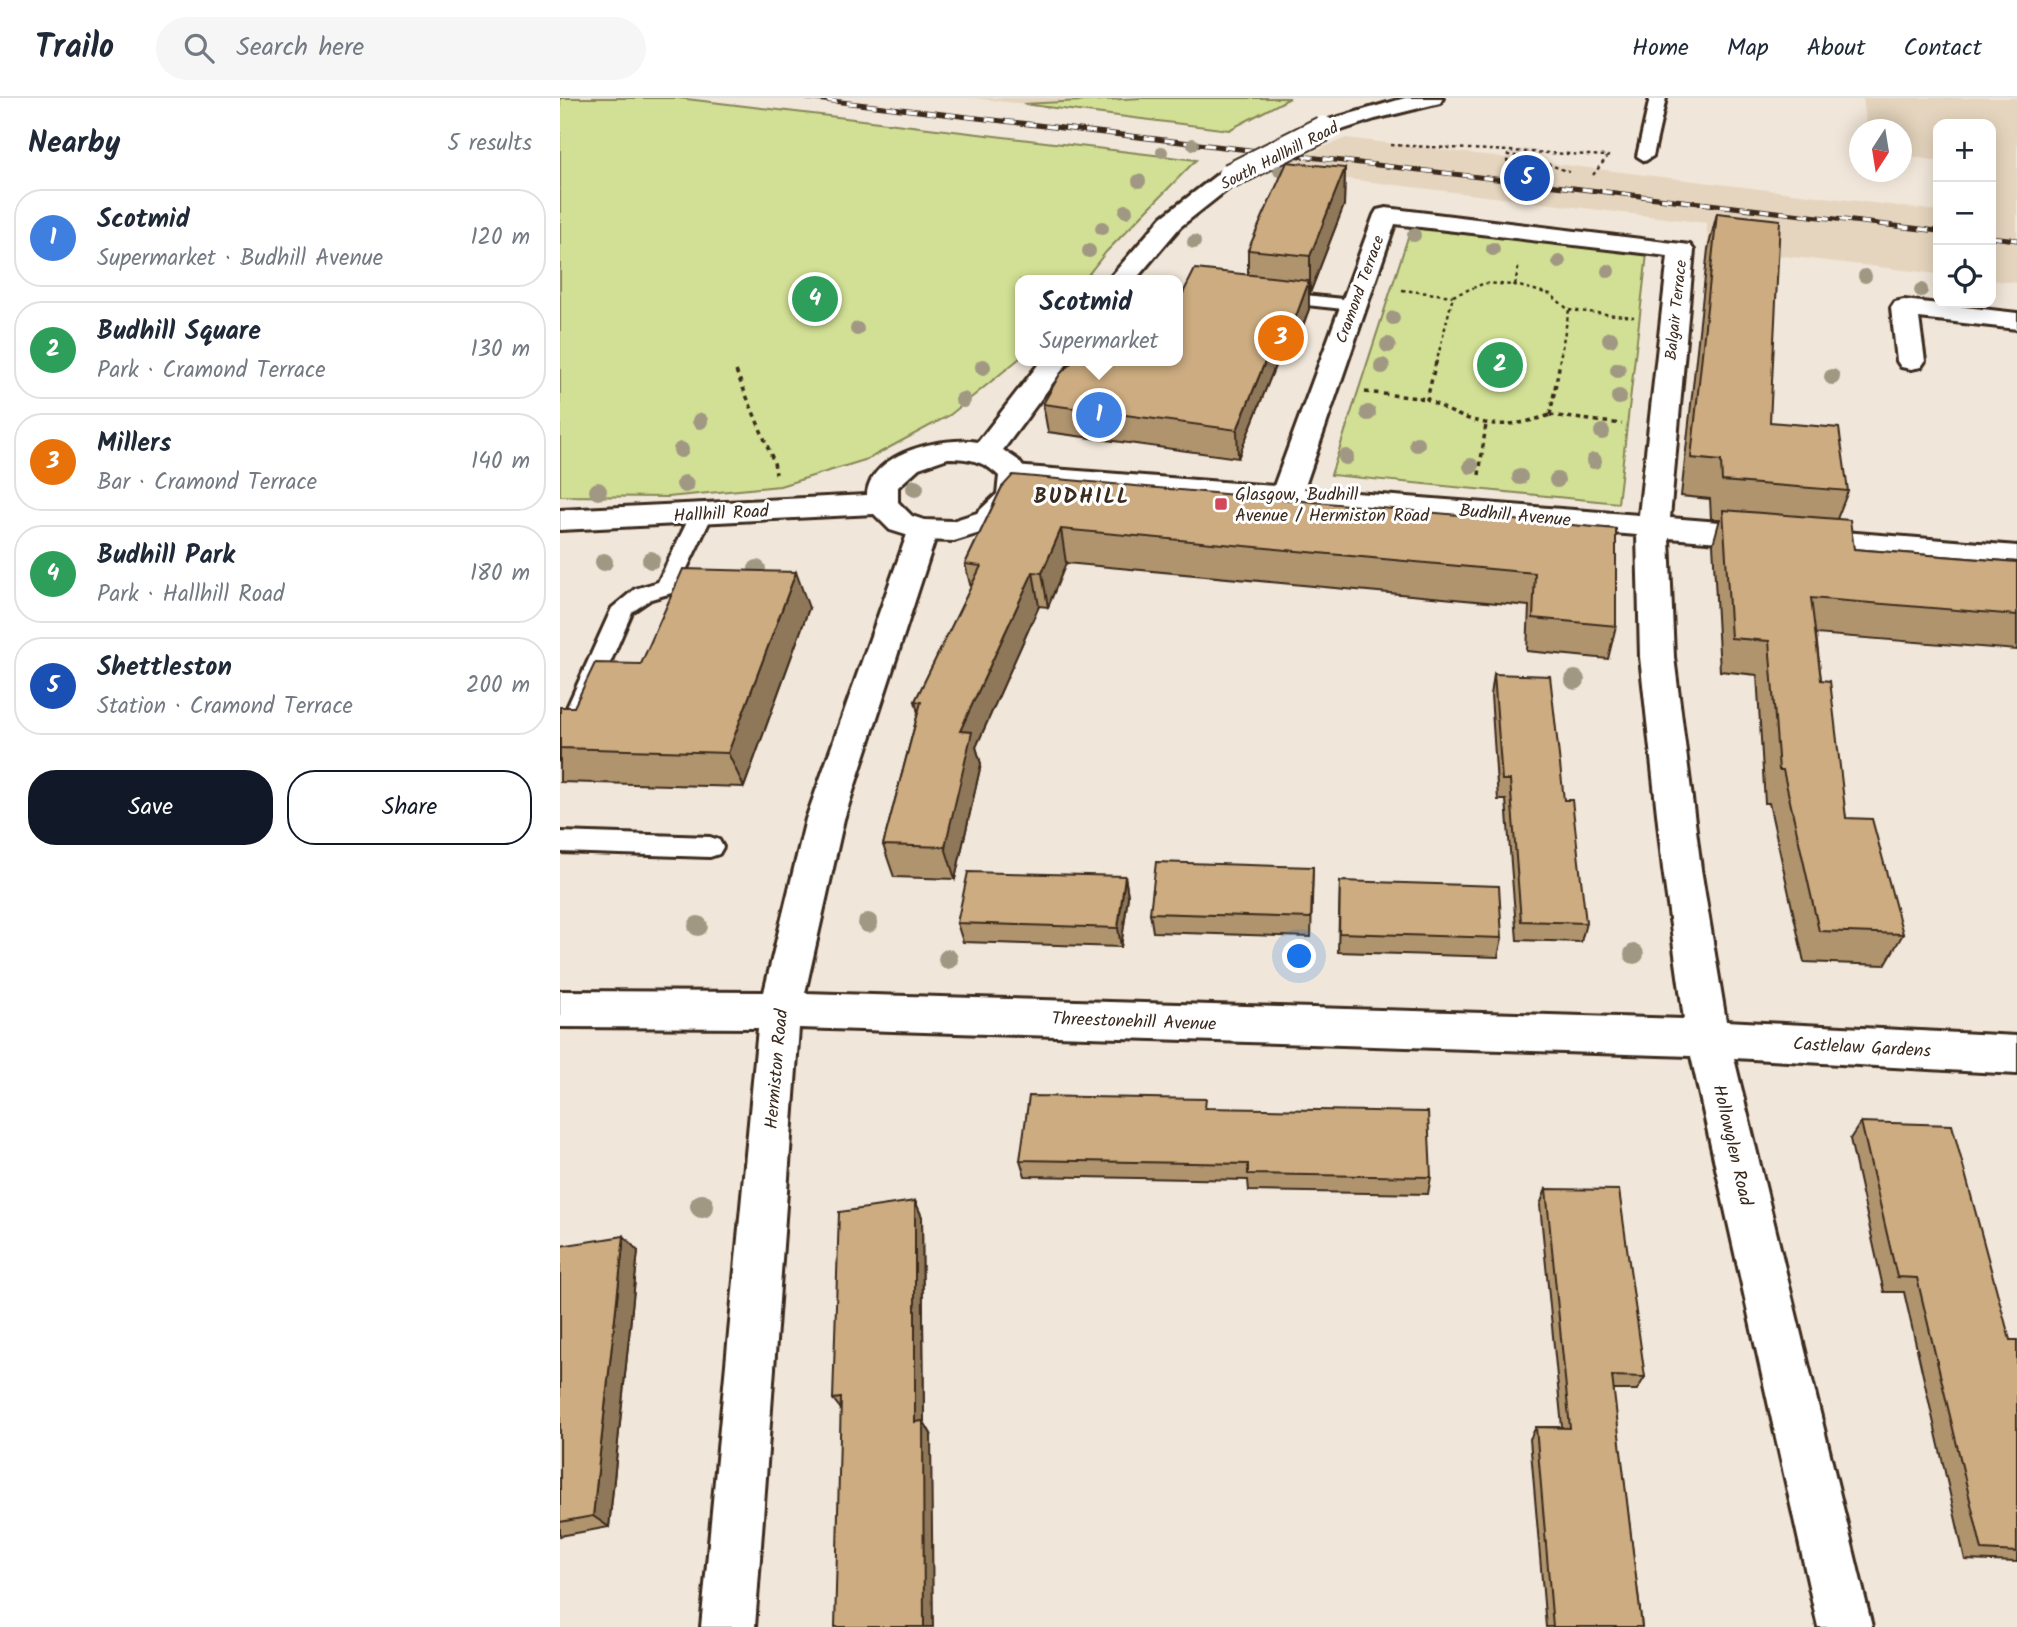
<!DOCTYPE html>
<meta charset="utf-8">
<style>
body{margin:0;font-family:Kalam,sans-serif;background:#f6f6f7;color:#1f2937}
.controls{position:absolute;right:21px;top:21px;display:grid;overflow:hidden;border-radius:14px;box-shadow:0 4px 18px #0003}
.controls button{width:63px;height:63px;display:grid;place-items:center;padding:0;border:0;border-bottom:2px solid #e0e1e3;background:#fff;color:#1f2937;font:35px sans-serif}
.compass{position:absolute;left:1289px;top:21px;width:63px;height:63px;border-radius:50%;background:#fff;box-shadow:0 4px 18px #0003;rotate:192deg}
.you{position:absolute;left:740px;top:859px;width:24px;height:24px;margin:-18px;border:5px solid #fff;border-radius:50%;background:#1a73e8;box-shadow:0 0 0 10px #1a73e833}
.badge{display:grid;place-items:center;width:46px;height:46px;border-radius:50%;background:#111827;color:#fff;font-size:23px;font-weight:700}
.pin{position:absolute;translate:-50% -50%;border:4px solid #fff;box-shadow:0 2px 7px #0006}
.popup{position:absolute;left:455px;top:177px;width:168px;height:91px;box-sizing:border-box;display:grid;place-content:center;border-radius:14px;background:#fff;filter:drop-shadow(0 2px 5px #0005);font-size:23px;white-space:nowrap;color:#747a83}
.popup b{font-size:26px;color:#1f2937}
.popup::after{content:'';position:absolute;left:50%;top:100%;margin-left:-14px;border:14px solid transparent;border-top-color:#fff}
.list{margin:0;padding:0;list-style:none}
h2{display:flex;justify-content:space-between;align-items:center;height:91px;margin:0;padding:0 28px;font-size:30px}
h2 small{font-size:23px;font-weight:400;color:#747a83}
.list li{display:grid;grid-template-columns:46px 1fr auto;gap:21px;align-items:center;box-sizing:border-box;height:98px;margin:0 14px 14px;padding:0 14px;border:2px solid #e0e1e3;border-radius:28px}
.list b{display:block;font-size:26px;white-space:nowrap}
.list p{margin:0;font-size:23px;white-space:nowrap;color:#747a83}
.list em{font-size:23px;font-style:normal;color:#747a83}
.actions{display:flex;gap:14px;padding:21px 28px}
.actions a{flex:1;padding:16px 0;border:2px solid #111827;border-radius:28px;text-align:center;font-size:24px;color:#111827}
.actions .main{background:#111827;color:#fff}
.icon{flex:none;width:38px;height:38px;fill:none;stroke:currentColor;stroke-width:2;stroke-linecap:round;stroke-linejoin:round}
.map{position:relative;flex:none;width:1457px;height:1529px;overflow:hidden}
header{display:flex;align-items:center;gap:42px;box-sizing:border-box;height:98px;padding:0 35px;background:#fff;border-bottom:2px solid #e0e1e3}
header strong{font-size:33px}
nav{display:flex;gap:38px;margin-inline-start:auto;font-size:24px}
.search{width:490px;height:63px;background:#f6f6f7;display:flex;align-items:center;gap:18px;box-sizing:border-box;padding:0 24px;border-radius:38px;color:#747a83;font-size:26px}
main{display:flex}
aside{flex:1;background:#fff}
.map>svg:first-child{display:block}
.built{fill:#e5d5be}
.green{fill:#d1e094;stroke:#868559;stroke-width:2}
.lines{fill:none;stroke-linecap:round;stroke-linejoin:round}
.service-casing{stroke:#3b2a1e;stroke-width:6}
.minor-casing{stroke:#3b2a1e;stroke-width:6}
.tertiary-casing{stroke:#3b2a1e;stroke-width:6}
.path-far1{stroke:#3b2a1e;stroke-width:2.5;stroke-dasharray:3.5 3.5;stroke-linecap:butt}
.path{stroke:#3b2a1e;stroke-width:3.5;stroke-dasharray:4.5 4.5;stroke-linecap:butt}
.service{fill:#fff;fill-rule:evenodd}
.minor{fill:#fff;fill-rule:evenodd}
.tertiary{fill:#fff;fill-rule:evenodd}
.rail-casing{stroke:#3b2a1e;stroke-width:5}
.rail{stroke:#fff;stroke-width:3.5;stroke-dasharray:10;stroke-linecap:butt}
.tertiary-bridge-casing{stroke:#3b2a1e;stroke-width:29;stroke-linecap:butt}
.path-bridge{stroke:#3b2a1e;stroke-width:2.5;stroke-dasharray:3.5 3.5;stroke-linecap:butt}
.tertiary-bridge{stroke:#fff;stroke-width:25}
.tree{fill:#a19883}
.wall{fill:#af946e;stroke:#3b2a1e;stroke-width:2}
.shaded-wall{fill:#8f785a;stroke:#3b2a1e;stroke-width:2}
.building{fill:#ccac80;stroke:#3b2a1e;stroke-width:2}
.poi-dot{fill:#d1495b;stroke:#fff;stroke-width:2.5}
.labels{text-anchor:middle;stroke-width:6;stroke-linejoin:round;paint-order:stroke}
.far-street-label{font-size:16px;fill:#3b2a1e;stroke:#fff}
.poi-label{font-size:18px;fill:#3b2a1e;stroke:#fff;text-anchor:start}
.street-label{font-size:18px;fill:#3b2a1e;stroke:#fff}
.far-district-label{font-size:21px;font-weight:bold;letter-spacing:2px;fill:#3b2a1e;stroke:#fff}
</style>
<header>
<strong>Trailo</strong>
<div class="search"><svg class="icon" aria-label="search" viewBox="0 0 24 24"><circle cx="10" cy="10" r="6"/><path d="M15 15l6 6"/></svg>Search here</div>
<nav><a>Home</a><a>Map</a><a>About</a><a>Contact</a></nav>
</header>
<main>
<aside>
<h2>Nearby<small>5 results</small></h2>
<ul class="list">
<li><span class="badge" style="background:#3f7fe0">1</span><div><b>Scotmid</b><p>Supermarket · Budhill Avenue</p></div><em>120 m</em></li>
<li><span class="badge" style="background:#2e9e5b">2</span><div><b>Budhill Square</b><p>Park · Cramond Terrace</p></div><em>130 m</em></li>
<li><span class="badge" style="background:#e8710a">3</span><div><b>Millers</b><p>Bar · Cramond Terrace</p></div><em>140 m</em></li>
<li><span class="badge" style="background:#2e9e5b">4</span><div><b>Budhill Park</b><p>Park · Hallhill Road</p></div><em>180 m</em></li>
<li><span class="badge" style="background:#1a4fb4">5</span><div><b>Shettleston</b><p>Station · Cramond Terrace</p></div><em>200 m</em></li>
</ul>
<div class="actions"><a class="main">Save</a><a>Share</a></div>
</aside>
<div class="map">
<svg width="1457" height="1529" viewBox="0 0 1457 1529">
<rect width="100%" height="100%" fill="#f0e6d9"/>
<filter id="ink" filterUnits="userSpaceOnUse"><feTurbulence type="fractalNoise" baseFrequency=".0143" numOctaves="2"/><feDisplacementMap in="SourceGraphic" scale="14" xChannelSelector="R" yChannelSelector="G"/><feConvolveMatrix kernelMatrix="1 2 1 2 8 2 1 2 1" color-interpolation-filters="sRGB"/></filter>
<g filter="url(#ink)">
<g class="built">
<polygon points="413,0 582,0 463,6"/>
<polygon points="1303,0 1457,0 1457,185 1431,182 1431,26 1378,26 1378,63 1342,57 1342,32 1307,31"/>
<polygon points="786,40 1378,113 1378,176 1149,149 1146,125 755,77 719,68"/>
</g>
<g class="green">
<polygon points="0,0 118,0 636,62 546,154 524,182 460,182 460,260 390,317 308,361 220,388 108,399 0,398"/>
<polygon points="582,0 730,0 669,32 463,6"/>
<polygon points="851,130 1087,156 1058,405 771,377"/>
</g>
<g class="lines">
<g class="service-casing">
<g id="service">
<polygon points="1090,0 1106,0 1093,58 1085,63 1077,58"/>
<polygon points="715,194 793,202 802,207 793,212 709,203 706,199 709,195"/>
<polygon points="142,409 150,411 153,416 118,489 115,494 91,501 72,514 12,653 9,659 0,662 0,625 52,510 75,491 98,484 131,416 134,411"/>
<polygon points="0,734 150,739 159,742 163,749 159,756 150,759 0,754"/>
</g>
</g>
<g class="minor-casing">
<g id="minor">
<path d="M826,110l304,37 4,5 -24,268 347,28v20l-348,-28 5,119 27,212 25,152 291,15v38l-283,-16 138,569h-54l-127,-571 -892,-28 -44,599h-54l57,-599 -198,-1v-36l204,1 42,-173 105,-296 11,-3 11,3 5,7 -94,289 -39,174 879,26 -21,-150 -23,-212 -3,-122 -623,-51 -11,-2 -4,-7 4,-7 11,-2 260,20 100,-271 3,-5zM835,126l273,32 -29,259 -335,-26z"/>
<polygon points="1344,202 1457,215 1457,231 1359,220 1365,263 1361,269 1351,271 1341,269 1337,263 1331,210 1335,204"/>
</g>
</g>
<g class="tertiary-casing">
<g id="tertiary">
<polygon points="845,0 883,0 880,5 815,21 763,38 755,36 751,31 755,26"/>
<polygon points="670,71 678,73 682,78 678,83 620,129 575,182 548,182 602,119 662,73"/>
<path d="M481,263h28l-66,89 15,10 11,15 -2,22 -28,30 -45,14 -32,-1 -32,-10 -16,-16 -314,16v-20l307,-15c3,-43 77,-59 111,-53zM388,360c21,0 36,3 51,18l-2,18 -20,19 -25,8 -28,-1 -12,-4 -14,-14v-15l21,-19z"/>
</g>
</g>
<g class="path-far1">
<polyline points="831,47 1048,58 1033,77"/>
<polyline points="977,66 947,63 948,57 972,60 1009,74"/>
<polyline points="955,187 959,166"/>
<polyline points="842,192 893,198"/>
<polyline points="1009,212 1074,219"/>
<polyline points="876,266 893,198 925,185 955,187 990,196 1009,212 999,266"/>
</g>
<g class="path">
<path d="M876,264l-9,37c44,26 73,33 123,16"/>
<polyline points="176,273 214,364 216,376"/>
<polyline points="805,294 867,301"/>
<polyline points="990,317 1062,326"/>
<polyline points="990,317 1000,264"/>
<polyline points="919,377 926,326"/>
</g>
<use href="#service" class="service"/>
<use href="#minor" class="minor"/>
<use href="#tertiary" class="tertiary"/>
<g class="rail-casing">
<g id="rail">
<polyline points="247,0 1378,133"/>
<polyline points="1431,139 1457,142"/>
</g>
</g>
<use href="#rail" class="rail"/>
<g class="tertiary-bridge-casing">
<polyline id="tertiary-bridge" points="670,78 763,31"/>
</g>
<polyline class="path-bridge" points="967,100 977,66"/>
<use href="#tertiary-bridge" class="tertiary-bridge"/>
</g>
<g class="tree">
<circle cx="633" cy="46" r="6"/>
<circle cx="602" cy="54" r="6"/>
<circle cx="719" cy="73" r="6"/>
<circle cx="579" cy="83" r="7"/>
<circle cx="566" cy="113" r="7"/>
<circle cx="542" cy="130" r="7"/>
<circle cx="854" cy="137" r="7"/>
<circle cx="634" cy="144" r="7"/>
<circle cx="933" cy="151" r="7"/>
<circle cx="529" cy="153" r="7"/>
<circle cx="999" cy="164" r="7"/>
<circle cx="1048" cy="173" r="7"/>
<circle cx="1305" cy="178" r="7"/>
<circle cx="1361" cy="192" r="7"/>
<circle cx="833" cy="220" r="7"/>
<circle cx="297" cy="231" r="7"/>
<circle cx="1050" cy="241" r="8"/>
<circle cx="828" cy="247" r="8"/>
<circle cx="822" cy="268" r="8"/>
<circle cx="423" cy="269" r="8"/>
<circle cx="1058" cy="272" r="8"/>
<circle cx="1272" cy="279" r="8"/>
<circle cx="1059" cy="299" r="8"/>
<circle cx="403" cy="302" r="8"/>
<circle cx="808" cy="315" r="8"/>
<circle cx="140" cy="323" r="8"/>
<circle cx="1042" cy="334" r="8"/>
<circle cx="857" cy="346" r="8"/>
<circle cx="121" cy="352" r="8"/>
<circle cx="786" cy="359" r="8"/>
<circle cx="1034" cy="363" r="8"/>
<circle cx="911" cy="368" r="8"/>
<circle cx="960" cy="379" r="8"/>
<circle cx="997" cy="382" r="8"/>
<circle cx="125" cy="386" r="9"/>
<circle cx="355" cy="390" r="9"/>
<circle cx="38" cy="393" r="9"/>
<circle cx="91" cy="462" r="9"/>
<circle cx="44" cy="464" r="9"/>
<circle cx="197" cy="471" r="9"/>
<circle cx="1015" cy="582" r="10"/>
<circle cx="308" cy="825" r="10"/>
<circle cx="138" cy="828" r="10"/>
<circle cx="1074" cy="856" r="10"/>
<circle cx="388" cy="861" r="10"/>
<circle cx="142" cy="1108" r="12"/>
</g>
<g class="wall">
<polygon points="785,70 784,107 750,195 749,195 749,211 735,249 723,248 678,360 488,334 483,306 618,263 688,177 688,152"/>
<polygon points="1157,115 1210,324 1288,393 1277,421 1294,451 1457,464 1457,552 1256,536 1261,582 1286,720 1343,836 1325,867 1244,864 1209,705 1205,705 1197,577 1160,573 1153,446 1160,421 1151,421 1150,401 1121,398 1148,151"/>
<polygon points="442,389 1056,431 1056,528 1048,561 967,553 969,508 506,465 488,509 479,508 416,649 421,666 395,781 334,779 323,747 358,615 355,603 411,490 405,466"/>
<polygon points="249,510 184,689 0,684 0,609 14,609 81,566"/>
<polygon points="934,576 1004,702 1026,825 1021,844 957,842 946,702 938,702 931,597"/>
<polygon points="753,769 751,839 593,834 590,815"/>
<polygon points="565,778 568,798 561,849 403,844 397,825"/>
<polygon points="780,783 942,840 938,859 778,854"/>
<polygon points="646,1010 871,1079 868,1096 689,1093 688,1082 465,1078 460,1062"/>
<polygon points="1301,1024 1450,1242 1457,1242 1457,1464 1405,1462 1344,1194 1324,1194 1290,1041"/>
<polygon points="986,1091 1085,1279 1077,1292 1053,1292 1082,1529 986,1529 970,1341 976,1329 1002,1329 980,1107"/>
<polygon points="355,1103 362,1119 364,1324 371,1336 281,1311 273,1301"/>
<polygon points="0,1148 78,1153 49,1429 0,1438"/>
</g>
<g class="shaded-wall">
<polygon points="785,70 784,107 750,195 750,158"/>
<polygon points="749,183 749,211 735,249 735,221"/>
<polygon points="723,220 723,248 678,360 677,332"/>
<polygon points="501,431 506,465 488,509 482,475"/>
<polygon points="236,474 249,510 184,689 168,655"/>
<polygon points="473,474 479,508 416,649 421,666 395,781 385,749 400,633"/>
<polygon points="565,778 568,798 561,849 558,830"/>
<polygon points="355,1103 362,1119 364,1324 371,1336 373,1529 364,1529 355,1324"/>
<polygon points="64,1138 78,1153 49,1429 33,1418"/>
</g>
<g class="building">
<polygon points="727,64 785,70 750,158 688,152"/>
<polygon points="1157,115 1220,122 1210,324 1279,330 1288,393 1162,383 1161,363 1131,360"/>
<polygon points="635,171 749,183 735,221 723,220 677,332 483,306 500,276 513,263 618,263 618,205"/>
<polygon points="453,377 1056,431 1056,528 973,520 975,475 501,431 482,475 473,474 400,633 412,634 385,749 323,747 361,604 355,603 421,468 405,466 442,389"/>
<polygon points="1163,412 1290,422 1294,451 1457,464 1457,517 1251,500 1261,582 1270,583 1286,720 1312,721 1343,836 1259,833 1223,672 1219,672 1209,543 1171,540"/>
<polygon points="123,471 236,474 168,655 0,650 0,609 14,609 35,565 81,566"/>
<polygon points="934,576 990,578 1004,702 1012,702 1026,825 961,823 950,682 942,682"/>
<polygon points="596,764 753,769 751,820 590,815"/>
<polygon points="408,774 565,778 558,830 397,825"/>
<polygon points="780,783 939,788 942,840 779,835"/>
<polygon points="469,998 646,1001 645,1010 868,1014 871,1079 688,1076 688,1066 460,1062"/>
<polygon points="1301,1024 1392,1027 1450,1242 1457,1242 1457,1454 1422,1452 1357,1180 1337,1179"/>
<polygon points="986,1091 1059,1092 1085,1279 1052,1278 1082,1529 993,1529 976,1329 1010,1330"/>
<polygon points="355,1103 355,1324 363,1323 364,1529 275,1529 281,1300 273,1301 279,1114"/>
<polygon points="64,1138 33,1418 0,1424 0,1148"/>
</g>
</g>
<rect class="poi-dot" x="654" y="399" width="14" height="14" rx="3.5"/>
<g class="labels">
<g class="far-street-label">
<text transform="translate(719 57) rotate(-27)" y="6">South Hallhill Road</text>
<text transform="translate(799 191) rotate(-70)" y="6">Cramond Terrace</text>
<text transform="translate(1115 212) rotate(-84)" y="6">Balgair Terrace</text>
</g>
<g class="poi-label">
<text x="675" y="402">Glasgow, Budhill<tspan x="675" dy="21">Avenue / Hermiston Road</tspan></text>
</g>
<g class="street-label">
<text transform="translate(161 415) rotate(-3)" y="6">Hallhill Road</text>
<text transform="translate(955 417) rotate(5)" y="6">Budhill Avenue</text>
<text transform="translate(574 923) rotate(2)" y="6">Threestonehill Avenue</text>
<text transform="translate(1302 949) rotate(3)" y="6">Castlelaw Gardens</text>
<text transform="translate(216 971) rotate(-85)" y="6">Hermiston Road</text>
<text transform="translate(1173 1047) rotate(77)" y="6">Hollowglen Road</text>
</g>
<g class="far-district-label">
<text x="522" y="405">BUDHILL</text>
</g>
</g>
</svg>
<div class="controls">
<button>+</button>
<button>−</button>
<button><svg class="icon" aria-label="locate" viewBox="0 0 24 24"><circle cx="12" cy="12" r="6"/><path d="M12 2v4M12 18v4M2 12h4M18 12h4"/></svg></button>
</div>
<svg class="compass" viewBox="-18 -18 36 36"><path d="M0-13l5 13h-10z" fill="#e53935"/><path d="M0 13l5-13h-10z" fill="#747a83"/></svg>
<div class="you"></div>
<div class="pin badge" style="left:539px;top:317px;background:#3f7fe0">1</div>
<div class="popup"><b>Scotmid</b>Supermarket</div>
<div class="pin badge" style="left:940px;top:267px;background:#2e9e5b">2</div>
<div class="pin badge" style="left:721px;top:240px;background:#e8710a">3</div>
<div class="pin badge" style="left:255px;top:201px;background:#2e9e5b">4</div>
<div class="pin badge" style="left:967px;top:80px;background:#1a4fb4">5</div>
</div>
</main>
